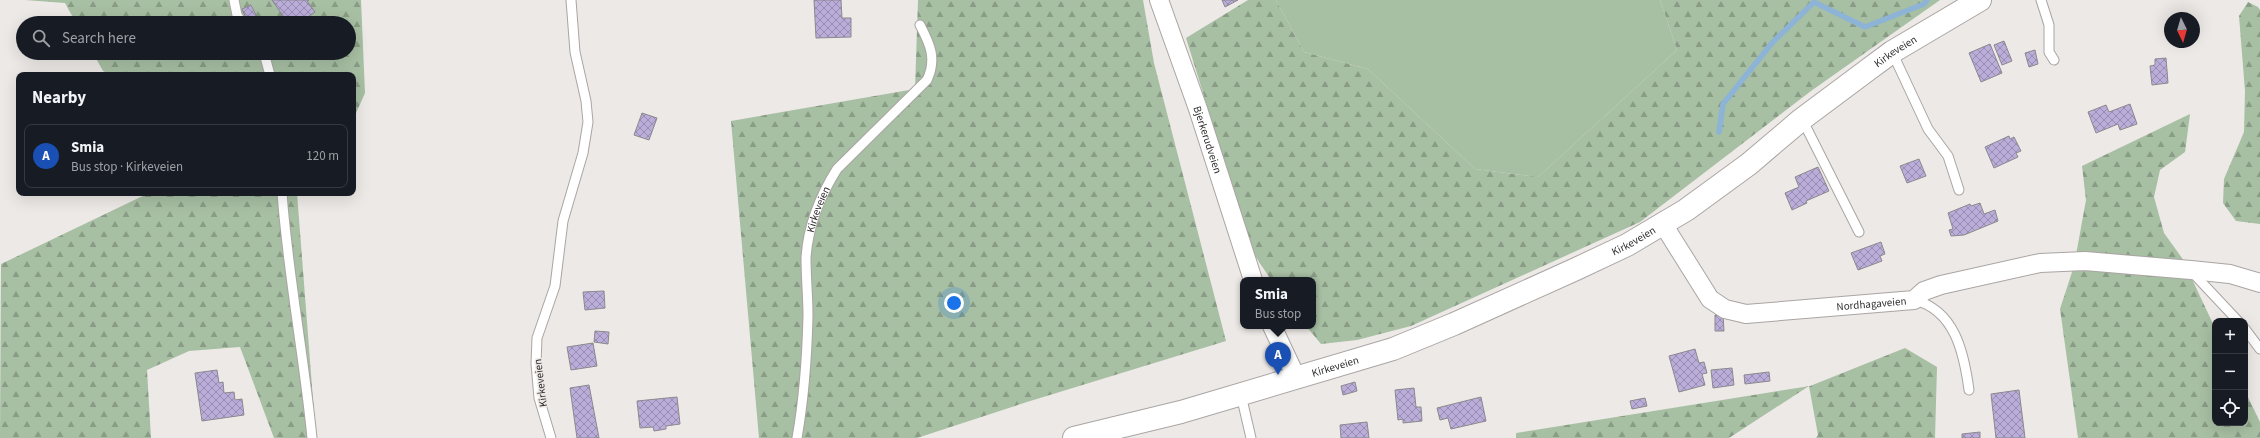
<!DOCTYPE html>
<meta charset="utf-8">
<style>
body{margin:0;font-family:"Source Sans 3",sans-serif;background:#242831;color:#f1f3f6}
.controls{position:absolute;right:12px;bottom:12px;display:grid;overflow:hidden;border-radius:8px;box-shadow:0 4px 16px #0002}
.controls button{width:36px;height:36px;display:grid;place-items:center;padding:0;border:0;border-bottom:1px solid #363941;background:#171b24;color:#f1f3f6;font:20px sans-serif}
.compass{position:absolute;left:2164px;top:12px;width:36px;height:36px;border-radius:50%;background:#171b24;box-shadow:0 4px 16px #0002;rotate:175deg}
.you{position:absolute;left:954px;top:303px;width:14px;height:14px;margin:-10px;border:3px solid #fff;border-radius:50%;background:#1a73e8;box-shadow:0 0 0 6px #1a73e833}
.badge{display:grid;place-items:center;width:26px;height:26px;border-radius:50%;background:#7f6800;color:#fff;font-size:13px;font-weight:700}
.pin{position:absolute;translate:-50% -33px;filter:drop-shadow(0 1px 2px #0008)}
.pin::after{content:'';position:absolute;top:21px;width:14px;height:12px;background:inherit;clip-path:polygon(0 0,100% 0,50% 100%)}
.popup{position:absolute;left:1240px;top:277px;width:76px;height:52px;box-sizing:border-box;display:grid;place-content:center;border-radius:8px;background:#171b24;filter:drop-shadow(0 1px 3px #0005);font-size:13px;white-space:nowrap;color:#9ea1a6}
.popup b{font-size:15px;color:#f1f3f6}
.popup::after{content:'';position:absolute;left:50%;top:100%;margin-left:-8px;border:8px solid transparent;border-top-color:#171b24}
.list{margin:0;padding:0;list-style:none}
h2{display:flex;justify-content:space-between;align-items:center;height:52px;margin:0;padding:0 16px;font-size:17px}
h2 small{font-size:13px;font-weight:400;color:#9ea1a6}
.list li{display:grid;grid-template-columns:26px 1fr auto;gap:12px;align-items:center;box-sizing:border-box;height:64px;margin:0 8px 8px;padding:0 8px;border:1px solid #363941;border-radius:8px}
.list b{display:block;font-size:15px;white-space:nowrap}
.list p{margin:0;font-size:13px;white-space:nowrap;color:#9ea1a6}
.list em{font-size:13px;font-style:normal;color:#9ea1a6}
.icon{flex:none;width:22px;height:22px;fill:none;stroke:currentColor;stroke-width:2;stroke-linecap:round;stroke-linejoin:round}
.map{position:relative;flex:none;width:2260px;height:438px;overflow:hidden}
.search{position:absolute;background:#171b24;box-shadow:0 4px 16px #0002;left:16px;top:16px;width:340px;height:44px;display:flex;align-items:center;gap:10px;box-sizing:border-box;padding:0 14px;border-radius:22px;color:#9ea1a6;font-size:15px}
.panel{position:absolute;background:#171b24;box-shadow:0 4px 16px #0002;left:16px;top:72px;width:340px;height:124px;border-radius:8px}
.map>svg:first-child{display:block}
.grass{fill:#a7bfa3}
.forest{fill:url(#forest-firs)}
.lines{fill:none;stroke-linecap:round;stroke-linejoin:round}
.stream{stroke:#8db4d6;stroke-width:5.5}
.building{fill:url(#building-cross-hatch);stroke:#8a898d}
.lane-casing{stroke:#aaa5a3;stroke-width:11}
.street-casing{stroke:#aaa5a3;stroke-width:20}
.secondary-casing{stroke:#aaa5a3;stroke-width:24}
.lane{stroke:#fff;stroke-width:9}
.street{stroke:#fff;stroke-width:18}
.secondary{stroke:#fff;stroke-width:22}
.labels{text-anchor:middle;stroke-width:3;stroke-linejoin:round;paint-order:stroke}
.street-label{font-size:11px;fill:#312f2e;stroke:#ede9e6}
</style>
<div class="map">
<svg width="2260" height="438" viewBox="0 0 2260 438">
<defs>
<pattern id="forest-firs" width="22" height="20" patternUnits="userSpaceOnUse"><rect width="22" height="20" fill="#a7bfa3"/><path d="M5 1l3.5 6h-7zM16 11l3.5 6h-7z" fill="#899c85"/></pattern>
<pattern id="building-cross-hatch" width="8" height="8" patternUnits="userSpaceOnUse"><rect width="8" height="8" fill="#baadda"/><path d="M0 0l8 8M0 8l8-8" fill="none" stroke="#988db1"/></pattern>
</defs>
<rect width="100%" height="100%" fill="#ede9e6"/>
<polygon class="grass" points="1276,0 1660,0 1677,50 1538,177 1475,169 1368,69 1304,52"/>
<g class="forest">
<polygon points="25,0 361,0 365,93 353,120 353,75 112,75 103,71 93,53 349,53 349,23 76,23 65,3"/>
<polygon points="918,0 1143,0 1154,63 1226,341 1027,402 917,438 759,438 731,121 915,89"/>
<polygon points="1248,0 1276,0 1304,52 1368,69 1475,169 1538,177 1677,50 1660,0 1940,0 1811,91 1640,222 1411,326 1357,340 1321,344 1306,326 1313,326 1313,280 1271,280 1252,251 1186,38"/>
<polygon points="2248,2 2258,7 2260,10 2260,224 2236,221 2223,203 2224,179 2244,132 2245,91 2239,16"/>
<polygon points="2190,114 2185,152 2160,170 2154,197 2164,233 2182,258 2215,328 2215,423 2245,423 2245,391 2260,422 2260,438 2078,438 2060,309 2074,266 2086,200 2082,166"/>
<polygon points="149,193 297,193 316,438 274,438 240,347 189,351 147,370 151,438 0,438 1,264"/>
<polygon points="1905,348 1937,367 1935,438 1816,438 1818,435 1809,386 1729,438 1516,438 1516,433 1810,386"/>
</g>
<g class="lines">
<polyline class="stream" points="1719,132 1723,104 1772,43 1814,2 1865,27 1924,4 1927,0"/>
</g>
<g class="building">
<polygon points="272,0 309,0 307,1 315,12 299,23 288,23"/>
<polygon points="814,0 841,0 842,18 851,18 851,37 816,38"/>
<polygon points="1222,0 1238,0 1225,7"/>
<polygon points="251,5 257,17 248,22 242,9"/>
<polygon points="2004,41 2012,61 2002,65 1994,45"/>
<polygon points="1990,44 2002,73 1981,82 1969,53"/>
<polygon points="2035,50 2038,64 2029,67 2025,53"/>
<polygon points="2166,58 2168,83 2152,85 2150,66 2155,65 2155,59"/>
<polygon points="2130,104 2137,124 2120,130 2118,124 2096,133 2088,112 2106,105 2109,112"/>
<polygon points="642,113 657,118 649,140 634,135"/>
<polygon points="2009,136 2010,139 2014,137 2021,151 2016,153 2018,157 1994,168 1985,147"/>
<polygon points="1919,159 1926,176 1907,183 1900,166"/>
<polygon points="1818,167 1829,191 1806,201 1807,203 1792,210 1785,193 1799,187 1795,177"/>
<polygon points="1980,203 1984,214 1995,210 1998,221 1964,235 1951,236 1949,230 1953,229 1948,213 1970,204 1971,206"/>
<polygon points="1881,242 1885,254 1880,256 1882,261 1858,270 1851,253"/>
<polygon points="604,291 605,308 585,310 583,292"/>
<polygon points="1715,315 1723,315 1724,331 1715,331"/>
<polygon points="595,331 609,332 608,344 594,342"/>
<polygon points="593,343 597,366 571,370 567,347"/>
<polygon points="1695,349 1699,363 1704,362 1707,373 1702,374 1705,385 1679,392 1669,356"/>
<polygon points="1732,368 1734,385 1713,388 1711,370"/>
<polygon points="217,370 219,383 223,382 224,393 234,392 235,400 242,399 244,415 202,421 195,373"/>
<polygon points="1769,372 1770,381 1745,384 1744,375"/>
<polygon points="1355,382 1357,391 1343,395 1341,386"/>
<polygon points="589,385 599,438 577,438 570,388"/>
<polygon points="1414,388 1416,407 1421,407 1422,421 1403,423 1403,419 1398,420 1395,390"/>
<polygon points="2019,390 2025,438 1996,438 1991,394"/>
<polygon points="677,397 680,424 666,426 666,429 654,431 653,427 640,428 637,401"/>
<polygon points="1481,397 1486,421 1451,429 1448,418 1440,420 1437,408"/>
<polygon points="1645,398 1647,406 1632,409 1630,401"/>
<polygon points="1367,422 1369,438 1341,438 1340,425"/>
<polygon points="1980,432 1980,438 1962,438 1962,434"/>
</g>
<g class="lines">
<g class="lane-casing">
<g id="lane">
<polyline points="234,0 237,15 242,23"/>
<polyline points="2041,0 2049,25 2049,52 2054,60"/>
<polyline points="1892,52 1928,129 1948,156 1959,190"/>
<polyline points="264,53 270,75"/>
<polyline points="1802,119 1859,232"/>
<path d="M282,193c6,82 22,163 30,245"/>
<polyline points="2192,272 2238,321"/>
<path d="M1914,300c41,10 50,53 55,90"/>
<polyline points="2245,329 2260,349"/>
<polyline points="1241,395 1251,438"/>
<polyline points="551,438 539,398 536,364 537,338 555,286 563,221 583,153 588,122 586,101 575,52 571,0"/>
<path id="s1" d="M797,438c7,-40 10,-81 11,-122 0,-19 -2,-39 -2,-58 2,-32 14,-62 31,-89l90,-89c10,-21 3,-36 -7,-55"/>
</g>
</g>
<g class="street-casing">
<g id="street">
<path id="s2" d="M1159,0l39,109 55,171"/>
<path id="s3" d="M1663,224l47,75 15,10 21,5 168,-14 10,-9 17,-6 99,-22 45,-2 106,9 39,4 30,9"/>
<polyline points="1272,326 1297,379"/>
</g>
</g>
<g class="secondary-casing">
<g id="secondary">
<path id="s4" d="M1074,438l107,-26 212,-63 61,-25 122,-55 51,-24 59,-35 63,-46 53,-45 67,-50 23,-17 88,-52"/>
</g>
</g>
<use href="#lane" class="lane"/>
<use href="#street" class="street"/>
<use href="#secondary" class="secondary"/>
</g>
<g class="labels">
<g class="street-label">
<text dy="4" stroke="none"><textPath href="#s4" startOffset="919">Kirkeveien</textPath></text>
<text dy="4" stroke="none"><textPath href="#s2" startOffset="148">Bjerkerudveien</textPath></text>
<text dy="4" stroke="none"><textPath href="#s1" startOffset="231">Kirkeveien</textPath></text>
<text dy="4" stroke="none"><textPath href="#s4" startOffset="595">Kirkeveien</textPath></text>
<text dy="4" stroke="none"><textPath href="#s3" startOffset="254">Nordhagaveien</textPath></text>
<text dy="4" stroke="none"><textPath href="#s4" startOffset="271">Kirkeveien</textPath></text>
<text transform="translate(540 383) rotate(-97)" y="4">Kirkeveien</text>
</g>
</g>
</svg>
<div class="controls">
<button>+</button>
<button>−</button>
<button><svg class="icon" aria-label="locate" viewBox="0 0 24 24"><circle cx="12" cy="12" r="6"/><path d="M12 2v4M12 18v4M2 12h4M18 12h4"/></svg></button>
</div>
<svg class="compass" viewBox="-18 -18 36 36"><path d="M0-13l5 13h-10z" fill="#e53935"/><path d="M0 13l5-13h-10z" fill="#9ea1a6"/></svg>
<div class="you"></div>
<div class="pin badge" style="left:1278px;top:375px;background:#1a4fb4">A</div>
<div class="popup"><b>Smia</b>Bus stop</div>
<div class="search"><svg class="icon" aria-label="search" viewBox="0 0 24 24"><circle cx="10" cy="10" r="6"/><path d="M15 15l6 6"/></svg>Search here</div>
<section class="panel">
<h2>Nearby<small></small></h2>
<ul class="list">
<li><span class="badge" style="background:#1a4fb4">A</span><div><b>Smia</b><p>Bus stop · Kirkeveien</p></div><em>120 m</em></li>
</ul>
</section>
</div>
